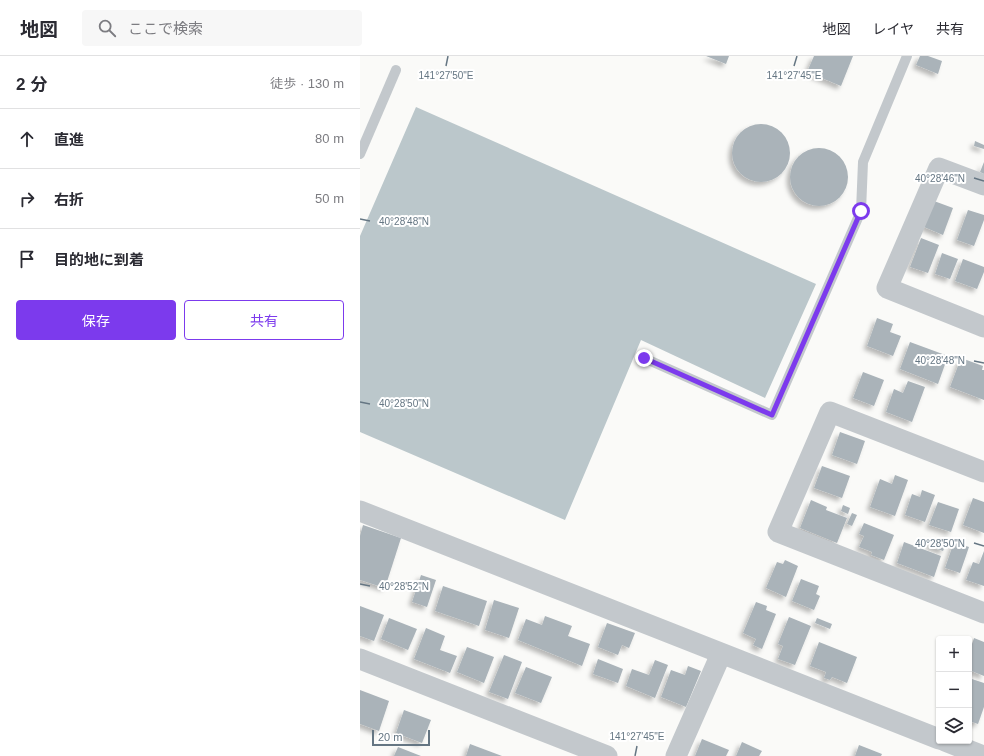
<!DOCTYPE html>
<html lang="ja">
<meta charset="utf-8">
<style>
body{margin:0;font-family:Arial,"Noto Sans JP",sans-serif;background:#f7f7f7;color:#2b2b33}
.controls{position:absolute;right:12px;bottom:12px;display:grid;overflow:hidden;border-radius:4px;box-shadow:0 1px 3px #0004}
.controls button{width:36px;height:36px;display:grid;place-items:center;padding:0;border:0;border-bottom:1px solid #e1e1e2;background:#fff;color:#2b2b33;font:20px sans-serif}
.scale{position:absolute;left:12px;bottom:10px;width:58px;box-sizing:border-box;padding-left:4px;border:2px solid #657683;border-top:0;font-size:11px;line-height:14px;white-space:nowrap;color:#657683;-webkit-text-stroke:3px #fff;paint-order:stroke}
.stop{position:absolute;width:12px;height:12px;margin:-9px;border:3px solid #7c3aed;border-radius:50%;background:#fff}
.stop.end{background:#7c3aed;border-color:#fff;box-shadow:0 1px 4px #0008}
.list{margin:0;padding:0;list-style:none}
h2{display:flex;justify-content:space-between;align-items:center;height:52px;margin:0;padding:0 16px;font-size:17px}
h2 small{font-size:13px;font-weight:400;color:#7c7c81}
.list li{display:grid;grid-template-columns:26px 1fr auto;gap:12px;align-items:center;box-sizing:border-box;height:60px;padding:0 16px;border-top:1px solid #e1e1e2}
.list b{display:block;font-size:15px;white-space:nowrap}
.list em{font-size:13px;font-style:normal;color:#7c7c81}
.actions{display:flex;gap:8px;padding:12px 16px}
.actions a{flex:1;padding:9px 0;border:1px solid #7c3aed;border-radius:4px;text-align:center;font-size:14px;color:#7c3aed}
.actions .main{background:#7c3aed;color:#fff}
.icon{flex:none;width:22px;height:22px;fill:none;stroke:currentColor;stroke-width:2;stroke-linecap:round;stroke-linejoin:round}
.map{position:relative;flex:none;width:624px;height:700px;overflow:hidden}
header{display:flex;align-items:center;gap:24px;box-sizing:border-box;height:56px;padding:0 20px;background:#fff;border-bottom:1px solid #e1e1e2}
header strong{font-size:19px}
nav{display:flex;gap:22px;margin-inline-start:auto;font-size:14px}
.search{width:280px;height:36px;background:#f7f7f7;display:flex;align-items:center;gap:10px;box-sizing:border-box;padding:0 14px;border-radius:4px;color:#7c7c81;font-size:15px}
main{display:flex}
aside{flex:1;background:#fff}
.map>svg:first-child{display:block}
.water{fill:#bbc7cb}
.building{fill:#aab3b9;filter:url(#shadow)}
.lines{fill:none;stroke-linecap:round;stroke-linejoin:round}
.lane{stroke:#c3c8cc;stroke-width:10}
.street{stroke:#c3c8cc;stroke-width:21}
.route{stroke:#7c3aed;stroke-width:5}
.ticks{fill:none;stroke:#657683;stroke-width:1.5}
.ticks-label{font-size:10px;text-anchor:middle;fill:#657683;stroke:#fff;stroke-width:4;stroke-linejoin:round;paint-order:stroke}
</style>
<header>
<strong>地図</strong>
<div class="search"><svg class="icon" aria-label="search" viewBox="0 0 24 24"><circle cx="10" cy="10" r="6"/><path d="M15 15l6 6"/></svg>ここで検索</div>
<nav><a>地図</a><a>レイヤ</a><a>共有</a></nav>
</header>
<main>
<aside>
<h2>2 分<small>徒歩 · 130 m</small></h2>
<ul class="list">
<li><svg class="icon" aria-label="ahead" viewBox="0 0 24 24"><path d="M12 20V5M6 11l6-6 6 6"/></svg><div><b>直進</b></div><em>80 m</em></li>
<li><svg class="icon" aria-label="right" viewBox="0 0 24 24"><path d="M7 20v-9h11M14 6l5 5-5 5"/></svg><div><b>右折</b></div><em>50 m</em></li>
<li><svg class="icon" aria-label="arrive" viewBox="0 0 24 24"><path d="M6 21V4h12l-3 4 3 4H6"/></svg><div><b>目的地に到着</b></div></li>
</ul>
<div class="actions"><a class="main">保存</a><a>共有</a></div>
</aside>
<div class="map">
<svg width="624" height="700" viewBox="0 0 624 700">
<defs>
<filter id="shadow"><feDropShadow dx="-3.5" dy="3.5" stdDeviation="2" flood-color="#0004"/></filter>
</defs>
<rect width="100%" height="100%" fill="#fafaf8"/>
<polygon class="water" points="56,51 456,228 405,342 281,284 205,464 0,376 0,180"/>
<g class="building">
<polygon points="346,0 369,0 366,8"/>
<polygon points="454,0 493,0 481,30 447,16"/>
<polygon points="560,0 568,0 582,5 578,18 556,9"/>
<circle cx="401" cy="97" r="29"/>
<polygon points="615,85 624,89 624,93 614,90"/>
<circle cx="459" cy="121" r="29"/>
<polygon points="624,106 624,118 620,116"/>
<polygon points="574,145 593,152 583,179 564,171"/>
<polygon points="608,154 624,159 624,164 614,190 597,184"/>
<polygon points="561,182 579,189 568,217 550,211"/>
<polygon points="582,197 598,203 590,223 575,218"/>
<polygon points="603,203 624,211 624,216 617,233 595,225"/>
<polygon points="517,262 533,268 530,276 541,280 533,300 507,290"/>
<polygon points="550,286 588,300 578,328 540,313"/>
<polygon points="601,302 623,310 622,314 624,314 624,344 590,331"/>
<polygon points="503,316 524,324 514,350 493,342"/>
<polygon points="548,325 565,331 552,366 526,356 534,333 543,337"/>
<polygon points="480,376 505,385 497,408 472,399"/>
<polygon points="462,410 490,420 482,442 454,432"/>
<polygon points="535,419 548,424 535,460 510,451 520,423 532,428"/>
<polygon points="562,434 575,439 565,466 545,459 552,438 560,441"/>
<polygon points="613,442 624,446 624,477 603,469"/>
<polygon points="451,444 467,451 466,454 487,462 477,487 440,472"/>
<polygon points="578,446 599,453 591,476 569,469"/>
<polygon points="483,449 490,452 488,458 481,455"/>
<polygon points="492,457 497,459 492,470 487,468"/>
<polygon points="504,467 534,479 524,504 511,499 512,496 499,491 504,480 499,478"/>
<polygon points="3,469 41,482 25,532 0,524 0,480"/>
<polygon points="571,483 586,488 583,495 569,490"/>
<polygon points="544,486 581,500 574,521 537,507"/>
<polygon points="594,486 609,491 600,517 585,512"/>
<polygon points="624,495 624,530 606,524 613,506 619,508"/>
<polygon points="425,504 438,510 426,541 406,532 417,506 423,508"/>
<polygon points="61,519 76,524 67,551 52,546"/>
<polygon points="441,523 459,530 456,538 460,540 454,554 432,545"/>
<polygon points="83,530 127,545 119,570 75,555"/>
<polygon points="134,544 159,552 149,582 125,574"/>
<polygon points="396,546 407,550 406,554 416,558 402,593 393,589 396,583 383,577"/>
<polygon points="0,550 24,559 14,585 0,580"/>
<polygon points="185,560 212,570 208,580 230,588 222,610 158,584 166,563 182,569"/>
<polygon points="429,561 451,570 435,609 418,603 423,590 418,588"/>
<polygon points="29,562 57,573 48,594 21,583"/>
<polygon points="457,562 472,568 470,573 455,567"/>
<polygon points="247,567 275,577 269,592 262,589 258,599 238,591"/>
<polygon points="66,572 85,580 80,594 97,600 90,617 54,603"/>
<polygon points="614,582 624,586 624,620 609,614 609,597"/>
<polygon points="459,586 497,601 487,627 472,621 470,624 464,622 466,616 450,610"/>
<polygon points="107,591 134,601 124,627 97,616"/>
<polygon points="144,599 162,606 148,643 129,636"/>
<polygon points="238,603 263,613 258,627 233,618"/>
<polygon points="295,604 308,609 295,642 266,630 272,613 289,619"/>
<polygon points="328,610 341,615 326,651 301,641 311,614 325,619"/>
<polygon points="166,611 192,621 181,647 155,637"/>
<polygon points="609,622 624,627 624,651 618,668 609,665"/>
<polygon points="0,634 29,645 19,675 0,668"/>
<polygon points="44,654 71,664 62,687 36,677"/>
<polygon points="342,683 369,694 366,700 335,700"/>
<polygon points="382,686 402,695 399,700 376,700"/>
<polygon points="110,688 142,700 106,700"/>
<polygon points="499,689 522,698 521,700 495,700"/>
<polygon points="38,691 61,700 34,700"/>
</g>
<g class="lines">
<g class="lane">
<polyline points="0,98 36,14"/>
<polyline points="284,302 412,359 501,155 503,106 547,0"/>
</g>
<g class="street">
<polyline points="624,129 579,112 527,232 624,271"/>
<polyline points="624,416 470,356 418,476 624,557"/>
<polyline points="0,455 579,683"/>
<polyline points="0,603 247,700"/>
<polyline points="585,685 623,700"/>
<polyline points="316,700 361,598"/>
</g>
</g>
<g class="lines">
<polyline class="route" points="284,302 412,359 501,155"/>
</g>
<path class="ticks" d="M86,10l2,-10M434,10l3,-10M614,122l10,3M0,163l10,2M614,305l10,2M0,346l10,2M614,487l10,3M0,528l10,2M275,700l2,-10"/>
<g class="ticks-label">
<text x="86" y="23">141°27'50"E</text>
<text x="434" y="23">141°27'45"E</text>
<text x="580" y="126">40°28'46"N</text>
<text x="44" y="169">40°28'48"N</text>
<text x="580" y="308">40°28'48"N</text>
<text x="44" y="351">40°28'50"N</text>
<text x="580" y="491">40°28'50"N</text>
<text x="44" y="534">40°28'52"N</text>
<text x="277" y="684">141°27'45"E</text>
</g>
</svg>
<div class="controls">
<button>+</button>
<button>−</button>
<button><svg class="icon" aria-label="layers" viewBox="0 0 24 24"><path d="M12 4l9 5-9 5-9-5zM3 14l9 5 9-5"/></svg></button>
</div>
<div class="scale">20 m</div>
<div class="stop" style="left:501px;top:155px"></div>
<div class="stop end" style="left:284px;top:302px"></div>
</div>
</main>
